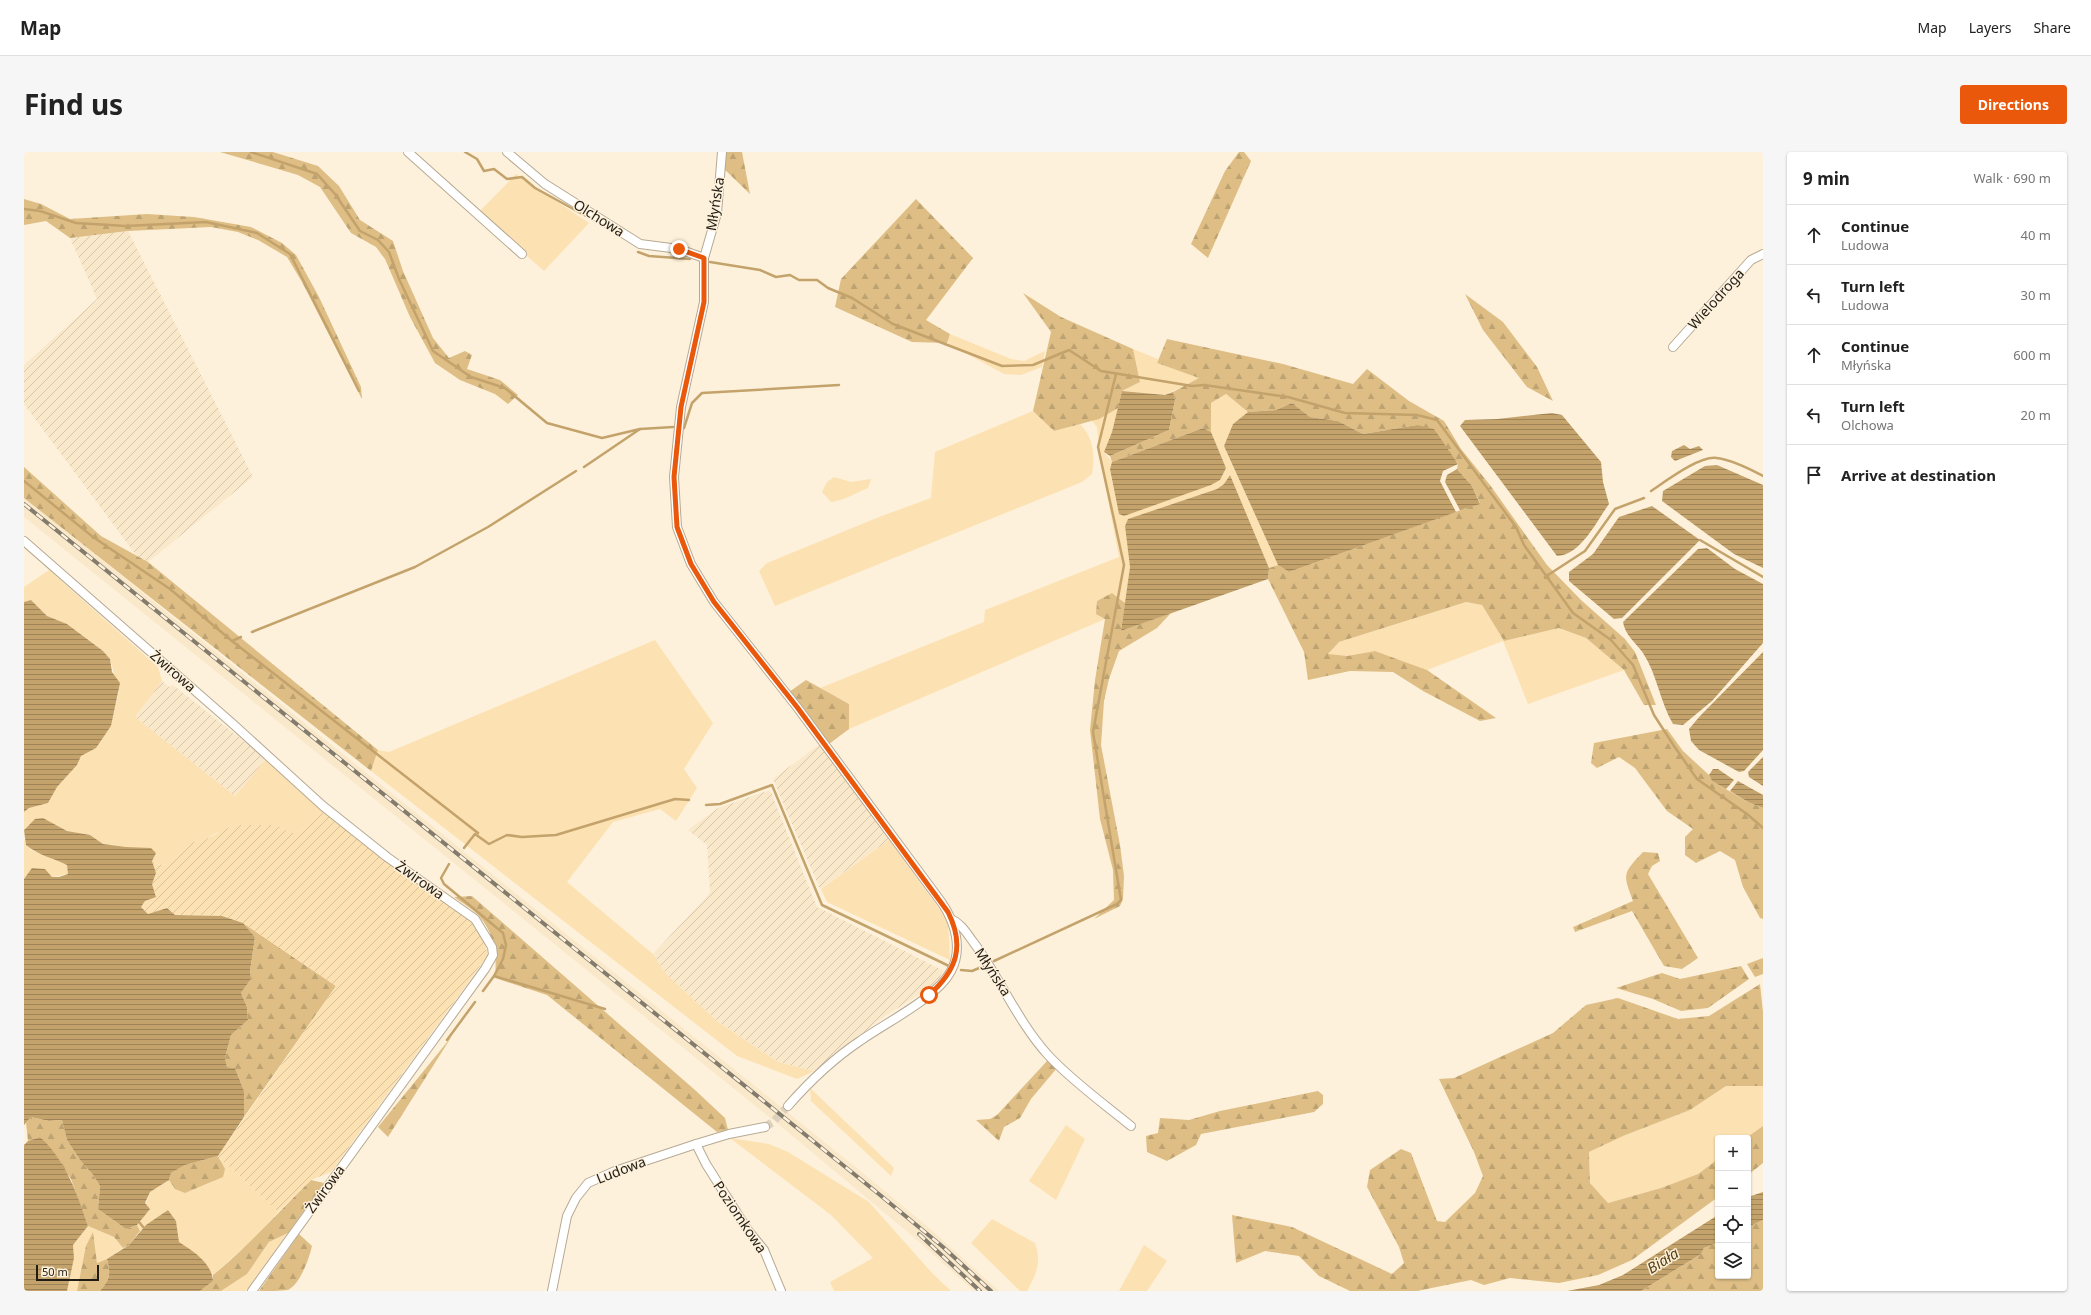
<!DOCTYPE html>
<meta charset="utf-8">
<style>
body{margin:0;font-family:"Noto Sans",sans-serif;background:#f6f6f6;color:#222}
.controls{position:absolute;right:12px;bottom:12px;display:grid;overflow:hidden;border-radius:4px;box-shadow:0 1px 3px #0004}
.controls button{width:36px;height:36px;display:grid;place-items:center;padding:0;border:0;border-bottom:1px solid #e0e0e0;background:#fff;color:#222;font:20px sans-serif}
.scale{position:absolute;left:12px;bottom:10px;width:63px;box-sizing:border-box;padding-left:4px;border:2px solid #211c14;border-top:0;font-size:11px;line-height:14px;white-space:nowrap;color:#211c14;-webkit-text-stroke:3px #fef1db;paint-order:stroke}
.stop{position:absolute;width:12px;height:12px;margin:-9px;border:3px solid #ea580c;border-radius:50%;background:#fff}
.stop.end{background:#ea580c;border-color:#fff;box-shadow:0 1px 4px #0008}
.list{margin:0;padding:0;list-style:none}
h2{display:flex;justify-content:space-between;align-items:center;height:52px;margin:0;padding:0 16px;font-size:17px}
h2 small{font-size:13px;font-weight:400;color:#767676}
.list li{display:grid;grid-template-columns:26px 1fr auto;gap:12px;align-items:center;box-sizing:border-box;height:60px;padding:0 16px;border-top:1px solid #e0e0e0}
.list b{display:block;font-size:15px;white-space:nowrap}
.list p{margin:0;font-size:13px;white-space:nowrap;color:#767676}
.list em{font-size:13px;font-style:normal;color:#767676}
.icon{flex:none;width:22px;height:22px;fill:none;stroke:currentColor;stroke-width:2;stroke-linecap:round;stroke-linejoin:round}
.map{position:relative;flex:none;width:1739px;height:1139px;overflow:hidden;border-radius:4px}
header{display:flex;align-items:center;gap:24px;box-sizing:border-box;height:56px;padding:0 20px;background:#fff;border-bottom:1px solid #e0e0e0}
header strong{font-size:19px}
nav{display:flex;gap:22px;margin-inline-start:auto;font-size:14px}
.intro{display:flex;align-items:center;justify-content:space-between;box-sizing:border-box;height:96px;padding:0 24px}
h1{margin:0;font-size:28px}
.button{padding:10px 18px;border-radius:4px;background:#ea580c;color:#fff;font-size:14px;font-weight:700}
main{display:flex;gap:24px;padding:0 24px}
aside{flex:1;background:#fff;border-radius:4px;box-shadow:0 1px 3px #0004}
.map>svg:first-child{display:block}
.built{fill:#fae8cb}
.industrial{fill:url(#industrial-furrows)}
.green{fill:#fce1b2}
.forest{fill:url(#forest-firs)}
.garden{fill:url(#garden-furrows)}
.water{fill:url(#water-rules)}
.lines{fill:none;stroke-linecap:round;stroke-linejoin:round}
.stream{stroke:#c3a36b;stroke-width:2.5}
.minor-tunnel{stroke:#ddd1bd;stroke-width:8;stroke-dasharray:8 4;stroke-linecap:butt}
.minor-casing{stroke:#b6aa95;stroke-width:10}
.minor{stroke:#fff;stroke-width:8}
.rail-casing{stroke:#837b6c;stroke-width:4}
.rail{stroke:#fef1db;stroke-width:2.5;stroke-dasharray:8;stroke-linecap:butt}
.route{stroke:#ea580c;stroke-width:5}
.labels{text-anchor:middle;stroke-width:3;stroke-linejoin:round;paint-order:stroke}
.street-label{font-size:14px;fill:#211c14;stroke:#fef1db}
.water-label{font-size:15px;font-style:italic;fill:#594215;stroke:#fef1db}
</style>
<header>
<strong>Map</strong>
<nav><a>Map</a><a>Layers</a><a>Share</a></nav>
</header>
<div class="intro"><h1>Find us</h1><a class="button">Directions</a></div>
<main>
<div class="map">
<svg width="1739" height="1139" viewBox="0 0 1739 1139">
<defs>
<pattern id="industrial-furrows" width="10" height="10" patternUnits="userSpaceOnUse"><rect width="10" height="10" fill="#fae8cb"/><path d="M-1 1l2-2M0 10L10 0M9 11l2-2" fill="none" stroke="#d6c6ad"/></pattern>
<pattern id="forest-firs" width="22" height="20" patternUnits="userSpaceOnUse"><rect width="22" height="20" fill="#debe85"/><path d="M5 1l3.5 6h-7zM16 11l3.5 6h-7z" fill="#bea372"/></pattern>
<pattern id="garden-furrows" width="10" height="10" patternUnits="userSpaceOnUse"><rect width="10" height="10" fill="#fce1b2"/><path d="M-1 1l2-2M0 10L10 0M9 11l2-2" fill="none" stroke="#d8c098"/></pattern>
<pattern id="water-rules" width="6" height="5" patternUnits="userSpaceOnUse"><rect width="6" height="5" fill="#c3a36b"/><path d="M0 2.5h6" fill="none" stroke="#9e8457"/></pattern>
</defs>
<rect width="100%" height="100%" fill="#fef1db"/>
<polygon class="built" points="0,345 834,1017 903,1074 975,1139 950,1139 893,1088 760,977 0,365"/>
<g class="industrial">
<polygon points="104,79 229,325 124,410 112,403 0,252 0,213 73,147 46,86"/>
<polygon points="138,529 145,535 149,533 242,607 211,644 111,565"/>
<polygon points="797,591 865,688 796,737 749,627"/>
<polygon points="746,638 793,755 920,819 909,834 861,864 790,919 754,910 694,870 642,822 629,802 686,741 683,693 664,678 694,656"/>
</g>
<g class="green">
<polygon points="492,22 565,71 520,119 454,61"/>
<polygon points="926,182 987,207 1000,209 1021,199 1018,215 997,223 980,222 923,191"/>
<polygon points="1109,197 1134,207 1133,211 1176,226 1141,243 1098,239 1116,230"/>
<polygon points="1202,242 1224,260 1209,272 1200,294 1254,413 1245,416 1206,323 1200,332 1193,337 1104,367 1101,374 1106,414 1101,451 1088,441 1081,467 825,577 825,552 796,536 960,470 961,458 1095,405 1076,307 1073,275 1068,269 1094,256 1088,280 1080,300 1088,310 1086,317 1095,362 1100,364 1202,316 1187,280 1187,251"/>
<path d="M1009,259l21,20 26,-7c14,14 15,32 12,50l-10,8 -307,124 -16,-35 8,-8 112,-46 52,-19 4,-46z"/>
<path d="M810,325l17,5 20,-3 -3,9c-13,5 -24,13 -37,14l-9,-10 5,-10z"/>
<polygon points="25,418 134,515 138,529 111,565 211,644 242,607 298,658 283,675 269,681 252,673 192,681 178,689 169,690 143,712 136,713 102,695 79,692 66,683 43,679 19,666 3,674 0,678 0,660 5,656 24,651 33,635 53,613 57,604 72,596 87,574 95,540 86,507 79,499 43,472 23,464 7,448 0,450 0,435"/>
<polygon points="1442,450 1458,453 1480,489 1535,476 1562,486 1600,518 1504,552 1479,489 1403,518 1351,499 1323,504 1303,503 1315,490"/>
<polygon points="631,488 689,571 660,617 673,636 652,669 636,657 589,670 543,730 629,802 642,822 694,870 754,910 790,919 773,927 713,904 347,619 354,598 365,600"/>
<path d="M0,687c5,15 13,12 26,17 6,3 12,6 18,9v9l-16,3 -7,-8 -21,10z"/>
<polygon points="865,688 924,769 926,808 803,750 797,737"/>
<polygon points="1702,934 1739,934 1739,974 1722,986 1694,986 1694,1007 1674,1022 1637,1036 1584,1051 1566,1031 1565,1000 1599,984 1666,958"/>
<polygon points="786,936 870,1016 867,1024 787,949"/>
<polygon points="1042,973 1061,987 1032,1048 1005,1029"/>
<polygon points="706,986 745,992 764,1000 845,1050 908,1121 927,1139 810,1139 806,1130 849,1106 807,1063"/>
<path d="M194,1004l60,56 -16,19 -49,44c-7,-15 -20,-24 -34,-32l-3,-22 -8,-11 -28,21 -3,-6 4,-5 9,-28 19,-12 6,9 27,-3 12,-5 7,-21z"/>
<path d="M968,1067l43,24c7,19 1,32 -8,48h-7l-49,-48z"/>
<polygon points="64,1074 90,1085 99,1096 83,1107 73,1111 69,1081 53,1139 43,1139 50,1106 49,1093"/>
<polygon points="264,1081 222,1139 197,1139 223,1122 245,1090"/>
<polygon points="1120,1093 1143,1109 1123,1139 1095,1139"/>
</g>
<g class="forest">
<polygon points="196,0 249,0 294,14 315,34 336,68 369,89 379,119 409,186 425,206 441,199 448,203 443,217 476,228 494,243 484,252 471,242 436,228 411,211 386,165 361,107 352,95 327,81 296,35 274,23"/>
<polygon points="700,0 718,0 726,42 698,15"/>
<polygon points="1215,0 1220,0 1227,9 1184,106 1167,92 1201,19"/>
<polygon points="0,47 17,52 46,67 123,62 170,65 227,75 258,91 272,103 295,145 337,235 338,247 278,130 263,105 234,88 214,80 187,75 104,79 46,86 22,69 0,73"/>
<polygon points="892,47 949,106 902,168 926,182 923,191 888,190 811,155 817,127"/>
<polygon points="999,141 1037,165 1109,197 1116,230 1098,239 1094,256 1075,267 1030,279 1009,259 1027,180"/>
<polygon points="1441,142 1479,170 1513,215 1529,249 1503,235 1459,178"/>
<polygon points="1143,187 1259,212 1329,232 1343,217 1385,249 1420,269 1437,297 1466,333 1523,413 1557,448 1601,487 1611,500 1632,553 1620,553 1600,518 1562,486 1535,476 1480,489 1458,453 1442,450 1315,490 1304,502 1323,504 1351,499 1403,518 1472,566 1456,569 1399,539 1369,520 1326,519 1284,528 1280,500 1244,427 1245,416 1254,413 1265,420 1456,351 1448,334 1433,317 1434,311 1393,273 1339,282 1314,269 1286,265 1268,251 1252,258 1224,260 1202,242 1187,251 1187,280 1179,276 1088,310 1086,304 1145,278 1151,248 1149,240 1175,226 1133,211"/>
<polygon points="0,315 77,384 124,410 354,598 347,619 0,346"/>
<polygon points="1088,441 1101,451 1097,479 1147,461 1133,476 1095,499 1085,527 1080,549 1077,593 1096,693 1100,724 1099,747 1096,754 1070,767 1090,748 1089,718 1076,667 1066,578 1071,528 1081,467 1072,462 1073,449"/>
<polygon points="782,528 825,552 825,577 805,592 765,540"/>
<polygon points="1643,577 1659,599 1685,623 1688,629 1724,650 1739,656 1739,767 1736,766 1719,735 1711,708 1696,699 1672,711 1661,703 1661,685 1669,677 1643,659 1611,616 1595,605 1573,616 1567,611 1570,591"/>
<path d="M1619,700l15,1 2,8 -8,5 -4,8 50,84 -16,11 -18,-3 -32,-55 -57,21 -2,-5 60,-26c-10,-27 -11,-27 10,-49z"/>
<path d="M448,744l223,194 30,28 3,12 -11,2 -170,-137 -52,-17c2,-23 0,-44 -16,-62 -6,-7 -17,-13 -25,-19z"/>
<polygon points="219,771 312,834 220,965 220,939 211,916 203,915 201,906 207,883 224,868 223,855 217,841 227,827 226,819 231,785"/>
<polygon points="1739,806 1739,822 1731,825 1723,812"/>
<polygon points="1717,814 1725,827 1684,856 1657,859 1629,847 1592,836 1638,821 1656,827"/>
<polygon points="1736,832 1739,860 1739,934 1702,934 1666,958 1599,984 1565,1000 1566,1031 1584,1051 1637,1036 1674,1022 1694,1007 1694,1045 1608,1108 1574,1123 1535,1131 1486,1126 1460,1133 1447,1128 1393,1139 1326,1139 1295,1124 1275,1104 1241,1099 1212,1111 1208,1063 1268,1075 1368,1122 1380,1111 1375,1095 1343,1035 1346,1018 1377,997 1387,1001 1413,1069 1421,1070 1451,1041 1459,1024 1450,1000 1415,927 1430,926 1529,881 1562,853 1594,846 1654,867 1685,864"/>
<polygon points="428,884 364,985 354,975"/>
<polygon points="1024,908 1033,916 1007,947 996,966 980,975 975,989 952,968 966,967 973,963"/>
<polygon points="1294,939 1299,943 1299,952 1290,960 1177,982 1172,993 1143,1009 1123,1000 1122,984 1134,981 1136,966 1165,968 1196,959"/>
<polygon points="7,965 25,969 38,968 43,988 56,1008 70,1024 76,1034 74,1057 102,1077 113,1073 116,1079 105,1093 99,1096 90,1085 64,1074 47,1027 16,985 4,989 2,971"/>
<polygon points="1739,974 1739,1011 1724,1023 1724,986 1722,986"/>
<polygon points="194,1004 201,1017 199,1025 161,1041 151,1037 145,1028 147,1021 161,1013"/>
<path d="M287,1028l13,3 -36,50 -19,9 -22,32 -26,17h-21l13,-10v-6c36,-29 65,-63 98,-95z"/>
<polygon points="1739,1068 1739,1139 1617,1139 1677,1102 1680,1096 1694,1089 1694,1124 1724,1124 1724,1075"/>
<path d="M69,1080l4,31 10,-4c4,16 3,20 -7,32h-23l9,-45z"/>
<path d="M275,1082l13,12c-3,13 -12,38 -24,44 -6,1 -21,1 -29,1z"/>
</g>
<polygon class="garden" points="298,658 361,708 448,770 460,789 464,803 307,1020 287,1028 254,1060 194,1004 312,834 219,771 198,764 151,763 143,756 124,762 117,755 121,749 132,744 128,732 132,721 128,709 136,713 143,712 169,690 178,689 210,673 252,673 269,681 283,675"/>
<g class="water">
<polygon points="1098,239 1141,243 1149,240 1151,248 1145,278 1086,304 1080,300 1088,280"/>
<polygon points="1268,251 1286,265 1314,269 1339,282 1393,273 1410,277 1434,312 1419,319 1416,329 1432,360 1265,420 1254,413 1200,294 1209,272 1224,260 1252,258"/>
<path d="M1528,261l10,2 39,47 2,20 6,22c-13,18 -28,51 -52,52l-97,-130 5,-6 32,-1z"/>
<polygon points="1179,276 1187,280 1202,316 1196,328 1187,333 1100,364 1095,362 1086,317 1088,310"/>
<polygon points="1660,293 1666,297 1675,294 1679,298 1651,309 1647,305 1648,299"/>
<polygon points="1693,313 1739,333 1739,416 1710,402 1638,349 1639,339 1681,314"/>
<polygon points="1433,317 1448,334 1456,352 1436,358 1421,330 1423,323"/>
<polygon points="1206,323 1245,416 1244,427 1097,479 1106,415 1101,374 1104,367 1193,337 1200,332"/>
<polygon points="1628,354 1676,388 1598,466 1590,467 1545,429 1545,420 1569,402 1595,365"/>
<path d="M1683,396l28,21 28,15v59l-51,58 -29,24 -10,-1c-13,-22 -16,-50 -30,-71 -7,-10 -18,-18 -20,-31l75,-73z"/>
<polygon points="7,448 23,464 43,472 79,499 86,507 88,520 96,531 87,574 72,596 57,604 53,613 33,635 24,651 5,656 0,660 0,450"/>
<polygon points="1739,500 1739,598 1720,619 1715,620 1675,598 1667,589 1665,577 1676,564"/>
<polygon points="1739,605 1739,634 1725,625 1724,620"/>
<polygon points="1689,617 1694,617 1710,628 1702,637 1688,629 1685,623"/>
<polygon points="1714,629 1739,643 1739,656 1724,650 1706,639"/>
<path d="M19,666l24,13 23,4 13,9 23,3 25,1 5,5 -4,8 4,12 -4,11 4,13 -11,4 -4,6 7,7 19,-6 8,7 47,1 21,7 12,14 -5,34 1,8 -10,14 6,14 1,13 -17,15 -6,23 2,9 8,1 9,23v26l-26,39 -33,9 -14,8 -2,7 -19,12 -5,11 5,6 -13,16 -11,4 -28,-20 2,-23 -6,-10 -14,-16 -13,-20 -5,-20 -13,1 -18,-4 -7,8v-246l8,-11 13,1 7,8h7l9,-3 -1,-9c-14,-7 -29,-10 -41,-20l-2,-15 11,-11z"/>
<path d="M16,985c26,24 37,56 48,89l-15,19 1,13 -7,33h-43v-146l4,-4z"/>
<polygon points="1739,1040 1739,1068 1724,1075 1724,1045"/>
<path d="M144,1058l8,11 3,21c14,9 33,21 34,39l-13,10h-100c10,-12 11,-16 7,-32l22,-14 17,-20z"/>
<polygon points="1694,1063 1694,1090 1680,1096 1677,1102 1617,1139 1543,1139 1575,1133 1599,1123"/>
</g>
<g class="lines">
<g class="stream">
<polyline points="227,0 293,22 311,42 336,79 354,88 365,100 375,127 409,199 447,225 481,236 523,271 578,286 616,277"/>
<polyline points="441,0 453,7 460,19 470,17 483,27 498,25 511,36 562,64"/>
<polyline points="0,57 16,59 52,71 102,74 182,70 233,81 266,102 335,239"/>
<polyline points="614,100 625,104 666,107"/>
<polyline points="686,110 736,118 752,125 766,123 775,128 793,128 804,136 828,146 869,172 978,214 1009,213 1045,198 1077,219 1168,234 1180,233 1264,245 1321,261 1393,263 1413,268 1492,375 1500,393 1549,461 1587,488 1609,513 1630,563 1650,594 1673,627 1723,662 1739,676"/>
<polyline points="660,276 668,251 678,241 815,233"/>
<polyline points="560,315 616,277 649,275"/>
<polyline points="0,329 69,385 146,437 208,489 454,681"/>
<path d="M1627,339c15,-10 49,-36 66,-33 15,2 33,11 46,18"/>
<polyline points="1676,388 1739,425"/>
<polyline points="1521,425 1561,399 1591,357 1620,346"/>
<polyline points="228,480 391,415 464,375 552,319"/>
<polyline points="208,489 217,485"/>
<polyline points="682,653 696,652 748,633 798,753 925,814"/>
<polyline points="440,696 451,682 465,692 483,683 498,685 532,683 651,647 665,648"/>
<polyline points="425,712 417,726 420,732 479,781 482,793 479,807 470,824 581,857"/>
<polyline points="970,809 1093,752 1097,748 1069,580 1100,413 1074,295 1092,222"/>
<polyline points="937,818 948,819 960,814"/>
<polyline points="459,839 470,824"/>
<polyline points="423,888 451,850"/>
<polyline points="115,1070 120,1076"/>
</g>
<polyline class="minor-tunnel" points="741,975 749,970 764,954"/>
<g class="minor-casing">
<g id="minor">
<polyline points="384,0 498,102"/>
<polyline points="483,0 521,32 616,92 655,97 680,106"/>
<path d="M698,0l-5,61 -13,45v44l-23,105 -7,70 3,50 14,37 23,38 83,105 145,196c13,19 21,46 9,68 -14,27 -66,52 -91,70 -27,18 -51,41 -72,65"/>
<polyline points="1649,195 1727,108 1739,102"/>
<polyline points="0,389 209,572 299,654 363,705 451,767 468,795 469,803 461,817 228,1139"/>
<path d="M927,767c11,5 16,15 23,24 26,35 44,79 74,112 24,26 55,48 83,71"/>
<polyline points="672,992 682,1012 723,1077 740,1098 757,1139"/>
<polyline points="528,1139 543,1064 552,1046 564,1031 591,1019 672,992 705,982 741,975"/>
</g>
</g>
<use href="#minor" class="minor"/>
<g class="rail-casing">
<g id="rail">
<polyline points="0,352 856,1043 919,1095 967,1139"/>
<polyline points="895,1082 956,1139"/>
</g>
</g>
<use href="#rail" class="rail"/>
</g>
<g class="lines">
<path class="route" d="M655,97l25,9v44l-23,105 -7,70 3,50 14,37 23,38 83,105 151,205c17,34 9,58 -19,83"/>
</g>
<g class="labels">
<g class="street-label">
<text transform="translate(691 52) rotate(-81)" y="5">Młyńska</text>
<text transform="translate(575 66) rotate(32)" y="5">Olchowa</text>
<text transform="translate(1692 147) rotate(-48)" y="5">Wielodroga</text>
<text transform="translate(149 519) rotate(41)" y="5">Żwirowa</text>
<text transform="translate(396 728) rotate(35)" y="5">Żwirowa</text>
<text transform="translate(969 820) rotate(57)" y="5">Młyńska</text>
<text transform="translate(597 1018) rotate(-21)" y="5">Ludowa</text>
<text transform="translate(301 1037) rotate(-54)" y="5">Żwirowa</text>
<text transform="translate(716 1065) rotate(56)" y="5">Poziomkowa</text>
</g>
<g class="water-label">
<text transform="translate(1639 1109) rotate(-32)" y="5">Biała</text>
</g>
</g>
</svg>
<div class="controls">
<button>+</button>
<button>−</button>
<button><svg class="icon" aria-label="locate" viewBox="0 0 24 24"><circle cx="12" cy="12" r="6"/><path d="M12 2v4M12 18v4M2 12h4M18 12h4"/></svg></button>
<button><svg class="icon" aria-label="layers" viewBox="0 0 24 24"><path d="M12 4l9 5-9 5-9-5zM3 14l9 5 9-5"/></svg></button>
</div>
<div class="scale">50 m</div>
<div class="stop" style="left:905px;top:843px"></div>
<div class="stop end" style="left:655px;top:97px"></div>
</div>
<aside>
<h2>9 min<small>Walk · 690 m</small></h2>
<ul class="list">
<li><svg class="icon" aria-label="ahead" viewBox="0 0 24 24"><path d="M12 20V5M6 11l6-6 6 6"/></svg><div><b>Continue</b><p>Ludowa</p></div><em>40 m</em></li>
<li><svg class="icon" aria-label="left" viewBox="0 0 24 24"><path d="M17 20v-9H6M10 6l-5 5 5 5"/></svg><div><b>Turn left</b><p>Ludowa</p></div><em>30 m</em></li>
<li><svg class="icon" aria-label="ahead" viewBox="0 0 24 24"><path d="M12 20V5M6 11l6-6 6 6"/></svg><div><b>Continue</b><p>Młyńska</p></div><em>600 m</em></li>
<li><svg class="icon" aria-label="left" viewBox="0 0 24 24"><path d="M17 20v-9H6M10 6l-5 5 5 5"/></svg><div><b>Turn left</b><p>Olchowa</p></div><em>20 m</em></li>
<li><svg class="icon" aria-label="arrive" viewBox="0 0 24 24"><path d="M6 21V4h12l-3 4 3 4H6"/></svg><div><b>Arrive at destination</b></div></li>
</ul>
</aside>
</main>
